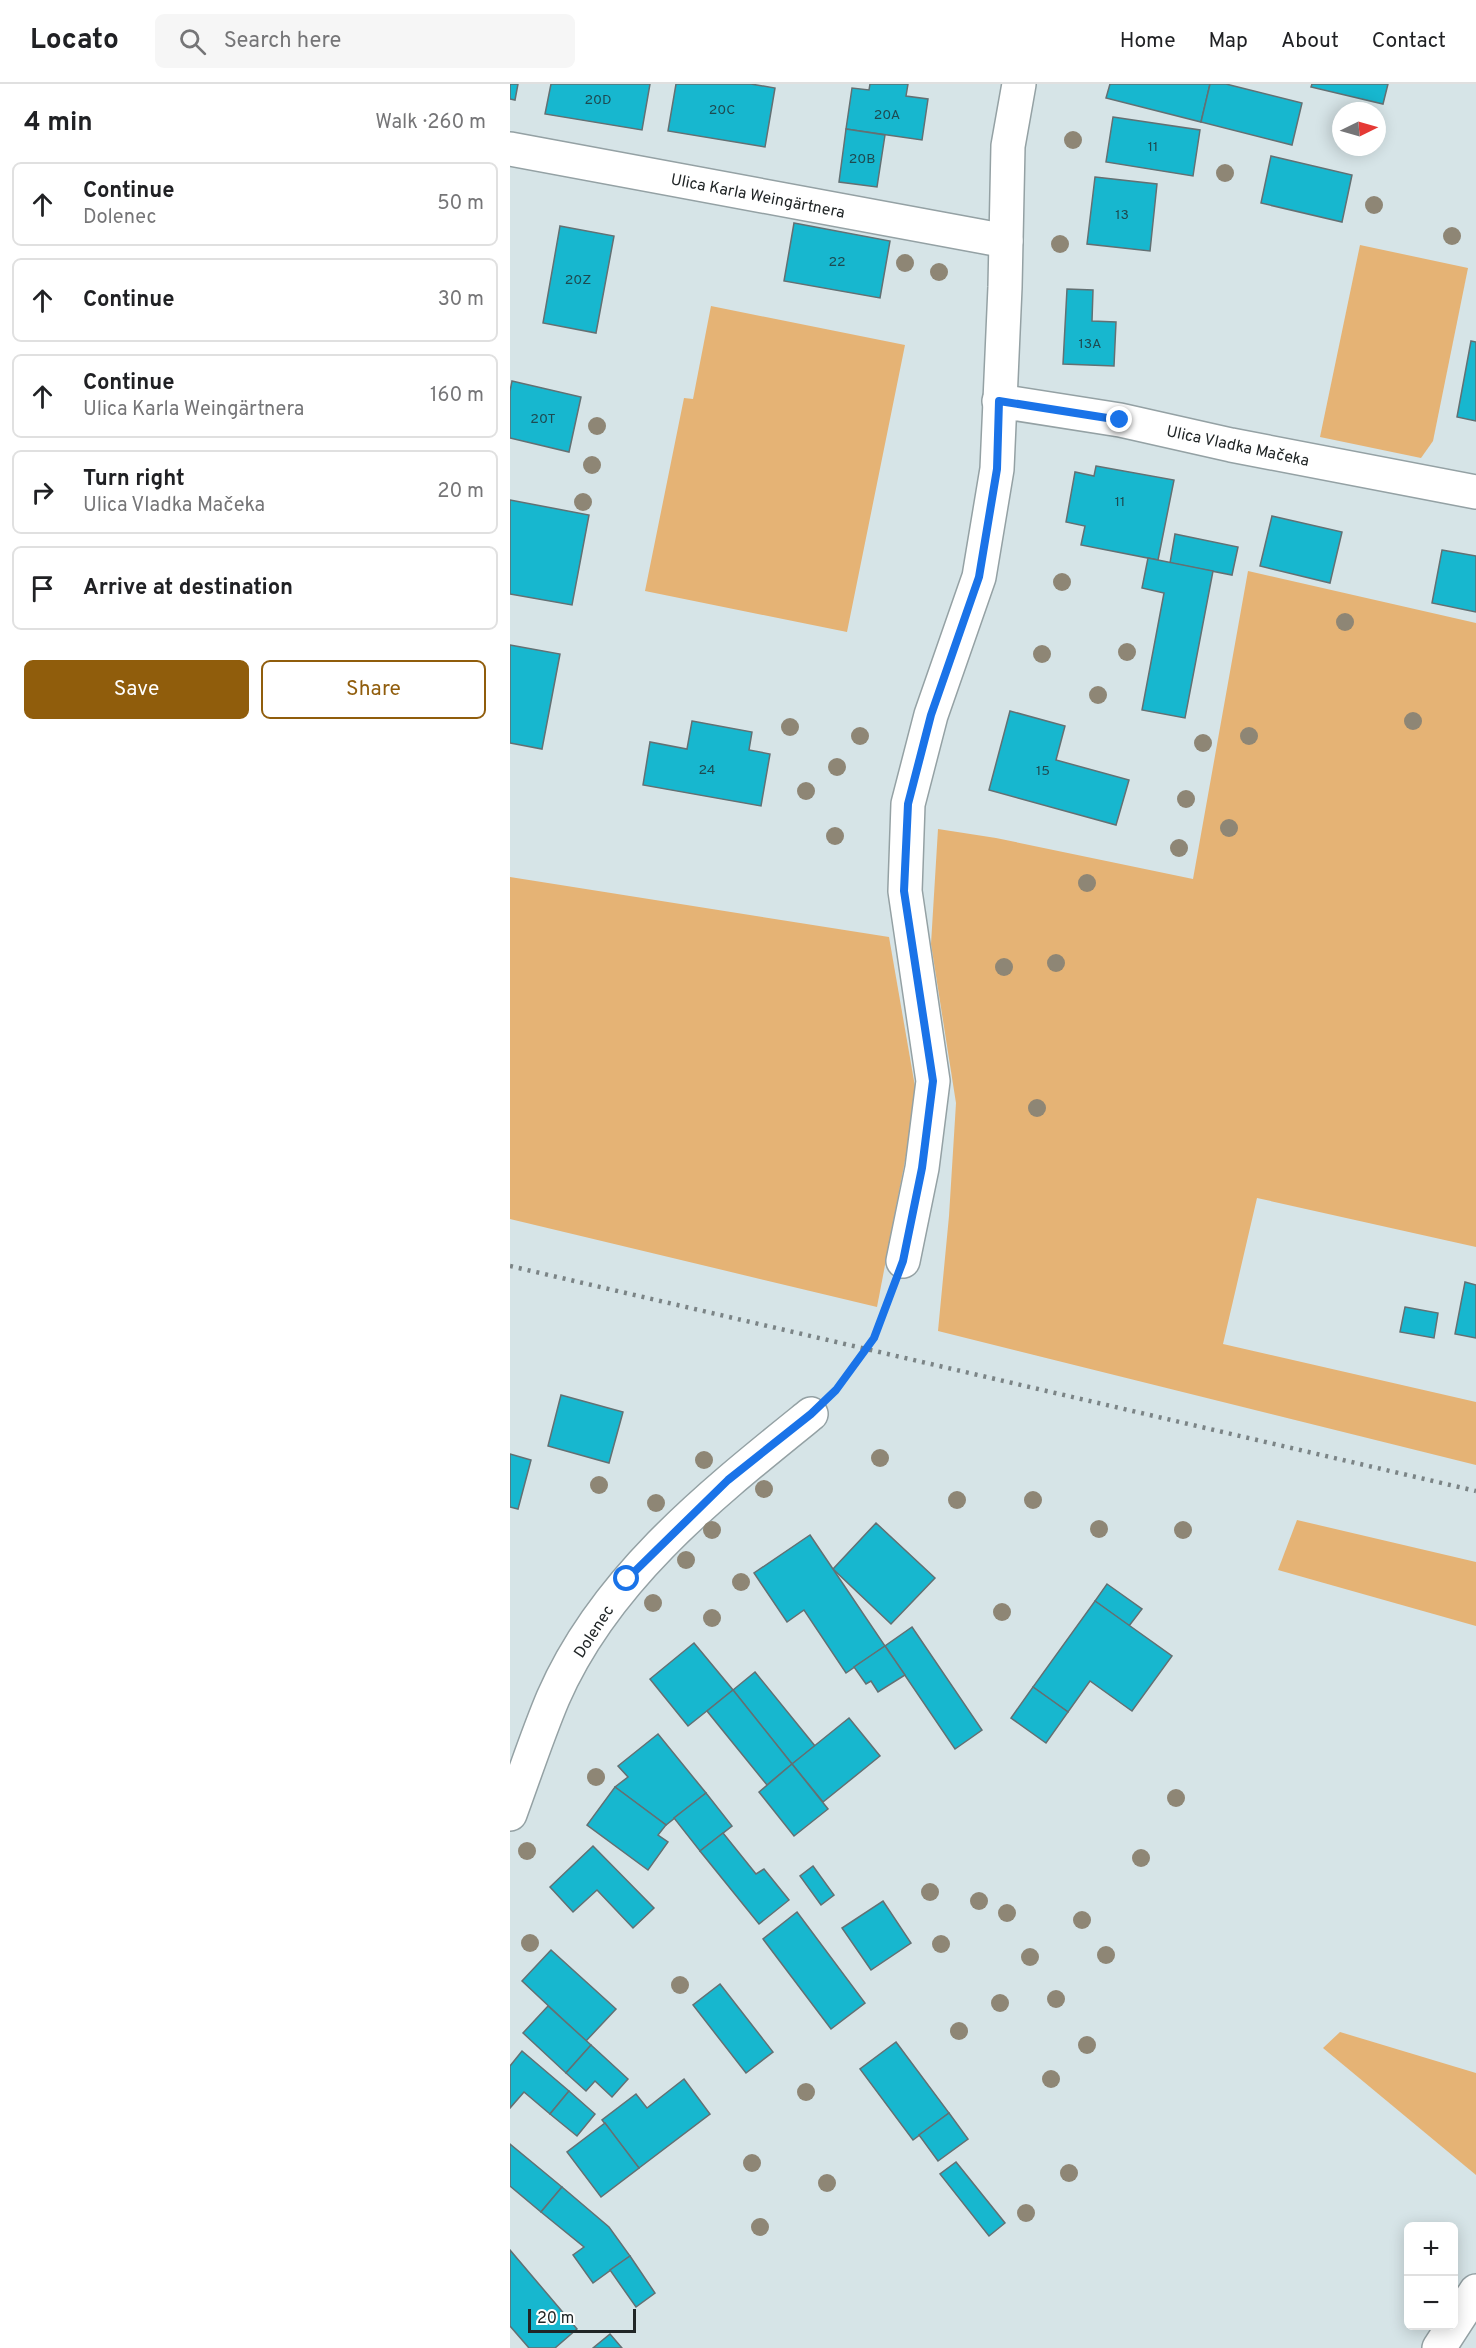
<!DOCTYPE html>
<meta charset="utf-8">
<style>
body{margin:0;font-family:Overpass,sans-serif;background:#f6f6f6;color:#202124}
.controls{position:absolute;right:18px;bottom:18px;display:grid;overflow:hidden;border-radius:9px;box-shadow:0 3px 15px #0003}
.controls button{width:54px;height:54px;display:grid;place-items:center;padding:0;border:0;border-bottom:2px solid #e0e0e0;background:#fff;color:#202124;font:30px sans-serif}
.compass{position:absolute;left:822px;top:18px;width:54px;height:54px;border-radius:50%;background:#fff;box-shadow:0 3px 15px #0003;rotate:85deg}
.scale{position:absolute;left:18px;bottom:15px;width:108px;box-sizing:border-box;padding-left:6px;border:3px solid #212627;border-top:0;font-size:16px;line-height:21px;white-space:nowrap;color:#212627;-webkit-text-stroke:4px #fff;paint-order:stroke}
.stop{position:absolute;width:18px;height:18px;margin:-14px;border:4px solid #1a73e8;border-radius:50%;background:#fff}
.stop.end{background:#1a73e8;border-color:#fff;box-shadow:0 2px 6px #0008}
.list{margin:0;padding:0;list-style:none}
h2{display:flex;justify-content:space-between;align-items:center;height:78px;margin:0;padding:0 24px;font-size:26px}
h2 small{font-size:20px;font-weight:400;color:#757577}
.list li{display:grid;grid-template-columns:39px 1fr auto;gap:18px;align-items:center;box-sizing:border-box;height:84px;margin:0 12px 12px;padding:0 12px;border:2px solid #e0e0e0;border-radius:9px}
.list b{display:block;font-size:22px;white-space:nowrap}
.list p{margin:0;font-size:20px;white-space:nowrap;color:#757577}
.list em{font-size:20px;font-style:normal;color:#757577}
.actions{display:flex;gap:12px;padding:18px 24px}
.actions a{flex:1;padding:14px 0;border:2px solid #905d0c;border-radius:9px;text-align:center;font-size:21px;color:#905d0c}
.actions .main{background:#905d0c;color:#fff}
.icon{flex:none;width:33px;height:33px;fill:none;stroke:currentColor;stroke-width:2;stroke-linecap:round;stroke-linejoin:round}
.map{position:relative;flex:none;width:966px;height:2264px;overflow:hidden}
header{display:flex;align-items:center;gap:36px;box-sizing:border-box;height:84px;padding:0 30px;background:#fff;border-bottom:2px solid #e0e0e0}
header strong{font-size:28px}
nav{display:flex;gap:33px;margin-inline-start:auto;font-size:21px}
.search{width:420px;height:54px;background:#f6f6f6;display:flex;align-items:center;gap:15px;box-sizing:border-box;padding:0 21px;border-radius:9px;color:#757577;font-size:22px}
main{display:flex}
aside{flex:1;background:#fff}
.map>svg:first-child{display:block}
.green{fill:#e5b375}
.building{fill:#17b7cf;stroke:#637073;stroke-width:1.5}
.lines{fill:none;stroke-linecap:round;stroke-linejoin:round}
.minor-casing{stroke:#94a1a4;stroke-width:36}
.path{stroke:#9da9ab;stroke-width:4;stroke-dasharray:1.5 4.5;stroke-linecap:butt}
.minor{stroke:#fff;stroke-width:33}
.rail{stroke:#7b8486;stroke-width:4.5;stroke-dasharray:3 6;stroke-linecap:butt}
.tree{fill:#8e8675}
.route{stroke:#1a73e8;stroke-width:8}
.labels{text-anchor:middle;stroke-width:4.5;stroke-linejoin:round;paint-order:stroke}
.number-label{font-size:14px;fill:#1e4a51}
.street-label{font-size:16px;fill:#212627;stroke:#fff}
</style>
<header>
<strong>Locato</strong>
<div class="search"><svg class="icon" aria-label="search" viewBox="0 0 24 24"><circle cx="10" cy="10" r="6"/><path d="M15 15l6 6"/></svg>Search here</div>
<nav><a>Home</a><a>Map</a><a>About</a><a>Contact</a></nav>
</header>
<main>
<aside>
<h2>4 min<small>Walk · 260 m</small></h2>
<ul class="list">
<li><svg class="icon" aria-label="ahead" viewBox="0 0 24 24"><path d="M12 20V5M6 11l6-6 6 6"/></svg><div><b>Continue</b><p>Dolenec</p></div><em>50 m</em></li>
<li><svg class="icon" aria-label="ahead" viewBox="0 0 24 24"><path d="M12 20V5M6 11l6-6 6 6"/></svg><div><b>Continue</b></div><em>30 m</em></li>
<li><svg class="icon" aria-label="ahead" viewBox="0 0 24 24"><path d="M12 20V5M6 11l6-6 6 6"/></svg><div><b>Continue</b><p>Ulica Karla Weingärtnera</p></div><em>160 m</em></li>
<li><svg class="icon" aria-label="right" viewBox="0 0 24 24"><path d="M7 20v-9h11M14 6l5 5-5 5"/></svg><div><b>Turn right</b><p>Ulica Vladka Mačeka</p></div><em>20 m</em></li>
<li><svg class="icon" aria-label="arrive" viewBox="0 0 24 24"><path d="M6 21V4h12l-3 4 3 4H6"/></svg><div><b>Arrive at destination</b></div></li>
</ul>
<div class="actions"><a class="main">Save</a><a>Share</a></div>
</aside>
<div class="map">
<svg width="966" height="2264" viewBox="0 0 966 2264">
<rect width="100%" height="100%" fill="#d6e4e7"/>
<g class="green">
<polygon points="850,161 958,184 923,357 911,374 810,353"/>
<polygon points="201,222 395,261 337,548 135,507 174,314 183,315"/>
<polygon points="738,487 966,539 966,1163 747,1114 713,1260 966,1318 966,1381 428,1247 439,1132 446,1019 421,860 428,745 486,754 683,795"/>
<polygon points="0,793 379,853 407,1014 367,1223 0,1135"/>
<polygon points="787,1436 966,1478 966,1542 768,1486"/>
<polygon points="830,1948 966,1989 966,2091 813,1964"/>
</g>
<g class="building">
<polygon points="0,0 8,0 5,16 0,15"/>
<polygon points="41,0 140,0 132,46 35,30"/>
<polygon points="166,0 241,0 265,4 255,63 158,47"/>
<polygon points="360,0 398,0 396,12 418,15 412,56 336,45 342,4 359,6"/>
<polygon points="600,0 700,0 691,38 596,14"/>
<polygon points="700,0 716,0 792,19 782,61 691,38"/>
<polygon points="802,0 878,0 873,20 801,3"/>
<polygon points="603,33 690,46 683,92 596,78"/>
<polygon points="336,45 375,51 367,103 329,98"/>
<polygon points="761,72 842,91 832,138 751,119"/>
<polygon points="585,93 647,100 640,167 577,160"/>
<polygon points="284,139 380,157 370,214 274,197"/>
<polygon points="50,142 104,152 86,249 33,239"/>
<polygon points="557,205 583,206 582,237 606,238 604,282 553,280"/>
<polygon points="961,257 966,258 966,337 947,333"/>
<polygon points="2,297 71,313 59,368 0,354 0,307"/>
<polygon points="586,382 664,396 648,476 571,461 575,442 556,438 565,388 584,392"/>
<polygon points="0,416 79,431 62,521 0,510"/>
<polygon points="762,432 832,448 820,499 750,482"/>
<polygon points="665,450 728,463 722,491 660,479"/>
<polygon points="932,466 966,472 966,528 922,519"/>
<polygon points="638,474 703,487 675,634 632,626 654,509 632,504"/>
<polygon points="0,561 50,570 32,665 0,659"/>
<polygon points="500,627 555,642 546,676 619,696 606,741 479,706"/>
<polygon points="182,637 242,648 239,666 260,670 251,722 133,701 140,658 177,665"/>
<polygon points="955,1198 966,1201 966,1254 945,1250"/>
<polygon points="895,1223 928,1229 924,1254 890,1248"/>
<polygon points="51,1311 113,1328 99,1379 38,1362"/>
<polygon points="0,1370 21,1376 8,1425 0,1423"/>
<polygon points="366,1439 425,1494 381,1540 323,1485"/>
<polygon points="300,1451 375,1562 336,1589 294,1526 277,1538 244,1489"/>
<polygon points="597,1500 632,1525 619,1542 585,1517"/>
<polygon points="585,1517 662,1572 622,1627 580,1597 558,1628 523,1603"/>
<polygon points="402,1543 472,1646 445,1665 375,1562"/>
<polygon points="184,1559 223,1606 178,1642 140,1595"/>
<polygon points="375,1562 395,1591 368,1608 361,1597 356,1600 344,1583"/>
<polygon points="245,1588 305,1662 282,1680 223,1606"/>
<polygon points="523,1603 558,1628 536,1659 501,1634"/>
<polygon points="223,1606 282,1680 257,1701 197,1627"/>
<polygon points="339,1634 370,1672 313,1718 282,1680"/>
<polygon points="148,1650 196,1709 156,1741 105,1703 118,1693 108,1682"/>
<polygon points="282,1680 318,1725 284,1752 249,1708"/>
<polygon points="105,1703 156,1741 148,1751 158,1758 138,1786 77,1741"/>
<polygon points="196,1709 222,1742 190,1767 164,1734"/>
<polygon points="213,1749 246,1790 254,1785 279,1816 249,1840 190,1767"/>
<polygon points="83,1762 144,1824 123,1844 87,1806 63,1828 40,1803"/>
<polygon points="303,1782 324,1811 311,1821 290,1792"/>
<polygon points="373,1817 401,1859 361,1886 332,1844"/>
<polygon points="287,1828 355,1919 321,1945 253,1855"/>
<polygon points="41,1866 106,1925 76,1957 12,1897"/>
<polygon points="210,1900 263,1968 236,1989 183,1921"/>
<polygon points="38,1922 81,1961 56,1989 13,1949"/>
<polygon points="386,1958 439,2029 403,2056 350,1985"/>
<polygon points="81,1961 118,1995 102,2013 85,1997 76,2007 56,1989"/>
<polygon points="12,1967 59,2007 40,2030 14,2008 0,2024 0,1982"/>
<polygon points="174,1995 200,2030 129,2084 92,2036 126,2010 137,2024"/>
<polygon points="59,2007 85,2030 67,2052 40,2030"/>
<polygon points="439,2029 458,2055 428,2077 409,2051"/>
<polygon points="95,2039 129,2084 91,2113 57,2068"/>
<polygon points="0,2060 52,2103 31,2128 0,2102"/>
<polygon points="446,2078 495,2139 479,2152 430,2090"/>
<polygon points="52,2103 99,2143 120,2172 83,2199 63,2171 74,2163 31,2128"/>
<polygon points="0,2166 67,2245 45,2264 19,2264 0,2242"/>
<polygon points="120,2172 145,2209 126,2223 100,2186"/>
<polygon points="100,2250 112,2264 83,2264"/>
</g>
<g class="lines">
<g class="minor-casing">
<g id="minor">
<polyline points="0,65 496,157"/>
<polyline points="489,317 610,336 721,361 966,408"/>
<polyline points="393,1177 412,1084 423,997 395,807 398,720 421,631 469,493 487,385 495,203 498,62 509,0"/>
<path d="M0,1730c14,-38 27,-78 43,-116 52,-120 159,-204 258,-284"/>
<polyline points="929,2264 966,2207"/>
</g>
</g>
<polyline class="path" points="326,1306 364,1254 381,1209"/>
<use href="#minor" class="minor"/>
<polyline class="rail" points="0,1182 966,1407"/>
</g>
<g class="tree">
<circle cx="563" cy="56" r="9"/>
<circle cx="715" cy="89" r="9"/>
<circle cx="864" cy="121" r="9"/>
<circle cx="942" cy="152" r="9"/>
<circle cx="550" cy="160" r="9"/>
<circle cx="395" cy="179" r="9"/>
<circle cx="429" cy="188" r="9"/>
<circle cx="87" cy="342" r="9"/>
<circle cx="82" cy="381" r="9"/>
<circle cx="73" cy="418" r="9"/>
<circle cx="552" cy="498" r="9"/>
<circle cx="835" cy="538" r="9"/>
<circle cx="617" cy="568" r="9"/>
<circle cx="532" cy="570" r="9"/>
<circle cx="588" cy="611" r="9"/>
<circle cx="903" cy="637" r="9"/>
<circle cx="280" cy="643" r="9"/>
<circle cx="350" cy="652" r="9"/>
<circle cx="739" cy="652" r="9"/>
<circle cx="693" cy="659" r="9"/>
<circle cx="327" cy="683" r="9"/>
<circle cx="296" cy="707" r="9"/>
<circle cx="676" cy="715" r="9"/>
<circle cx="719" cy="744" r="9"/>
<circle cx="325" cy="752" r="9"/>
<circle cx="669" cy="764" r="9"/>
<circle cx="577" cy="799" r="9"/>
<circle cx="546" cy="879" r="9"/>
<circle cx="494" cy="883" r="9"/>
<circle cx="527" cy="1024" r="9"/>
<circle cx="370" cy="1374" r="9"/>
<circle cx="194" cy="1376" r="9"/>
<circle cx="89" cy="1401" r="9"/>
<circle cx="254" cy="1405" r="9"/>
<circle cx="447" cy="1416" r="9"/>
<circle cx="523" cy="1416" r="9"/>
<circle cx="146" cy="1419" r="9"/>
<circle cx="589" cy="1445" r="9"/>
<circle cx="202" cy="1446" r="9"/>
<circle cx="673" cy="1446" r="9"/>
<circle cx="176" cy="1476" r="9"/>
<circle cx="231" cy="1498" r="9"/>
<circle cx="143" cy="1519" r="9"/>
<circle cx="492" cy="1528" r="9"/>
<circle cx="202" cy="1534" r="9"/>
<circle cx="86" cy="1693" r="9"/>
<circle cx="666" cy="1714" r="9"/>
<circle cx="17" cy="1767" r="9"/>
<circle cx="631" cy="1774" r="9"/>
<circle cx="420" cy="1808" r="9"/>
<circle cx="469" cy="1817" r="9"/>
<circle cx="497" cy="1829" r="9"/>
<circle cx="572" cy="1836" r="9"/>
<circle cx="20" cy="1859" r="9"/>
<circle cx="431" cy="1860" r="9"/>
<circle cx="596" cy="1871" r="9"/>
<circle cx="520" cy="1873" r="9"/>
<circle cx="170" cy="1901" r="9"/>
<circle cx="546" cy="1915" r="9"/>
<circle cx="490" cy="1919" r="9"/>
<circle cx="449" cy="1947" r="9"/>
<circle cx="577" cy="1961" r="9"/>
<circle cx="541" cy="1995" r="9"/>
<circle cx="296" cy="2008" r="9"/>
<circle cx="242" cy="2079" r="9"/>
<circle cx="559" cy="2089" r="9"/>
<circle cx="317" cy="2099" r="9"/>
<circle cx="516" cy="2129" r="9"/>
<circle cx="250" cy="2143" r="9"/>
</g>
<g class="lines">
<polyline class="route" points="117,1495 218,1396 301,1330 326,1306 364,1254 393,1177 412,1084 423,997 394,807 398,720 421,631 469,493 487,385 489,317 610,336"/>
</g>
<g class="labels">
<g class="number-label">
<text x="88" y="20">20D</text>
<text x="212" y="30">20C</text>
<text x="377" y="35">20A</text>
<text x="643" y="67">11</text>
<text x="352" y="79">20B</text>
<text x="612" y="135">13</text>
<text x="327" y="182">22</text>
<text x="68" y="200">20Z</text>
<text x="580" y="264">13A</text>
<text x="33" y="339">20T</text>
<text x="610" y="422">11</text>
<text x="197" y="690">24</text>
<text x="533" y="691">15</text>
</g>
<g class="street-label">
<text transform="translate(248 111) rotate(11)" y="6">Ulica Karla Weingärtnera</text>
<text transform="translate(728 361) rotate(12)" y="6">Ulica Vladka Mačeka</text>
<text transform="translate(83 1547) rotate(-57)" y="6">Dolenec</text>
</g>
</g>
</svg>
<div class="controls">
<button>+</button>
<button>−</button>
</div>
<svg class="compass" viewBox="-18 -18 36 36"><path d="M0-13l5 13h-10z" fill="#e53935"/><path d="M0 13l5-13h-10z" fill="#757577"/></svg>
<div class="scale">20 m</div>
<div class="stop" style="left:117px;top:1495px"></div>
<div class="stop end" style="left:610px;top:336px"></div>
</div>
</main>
